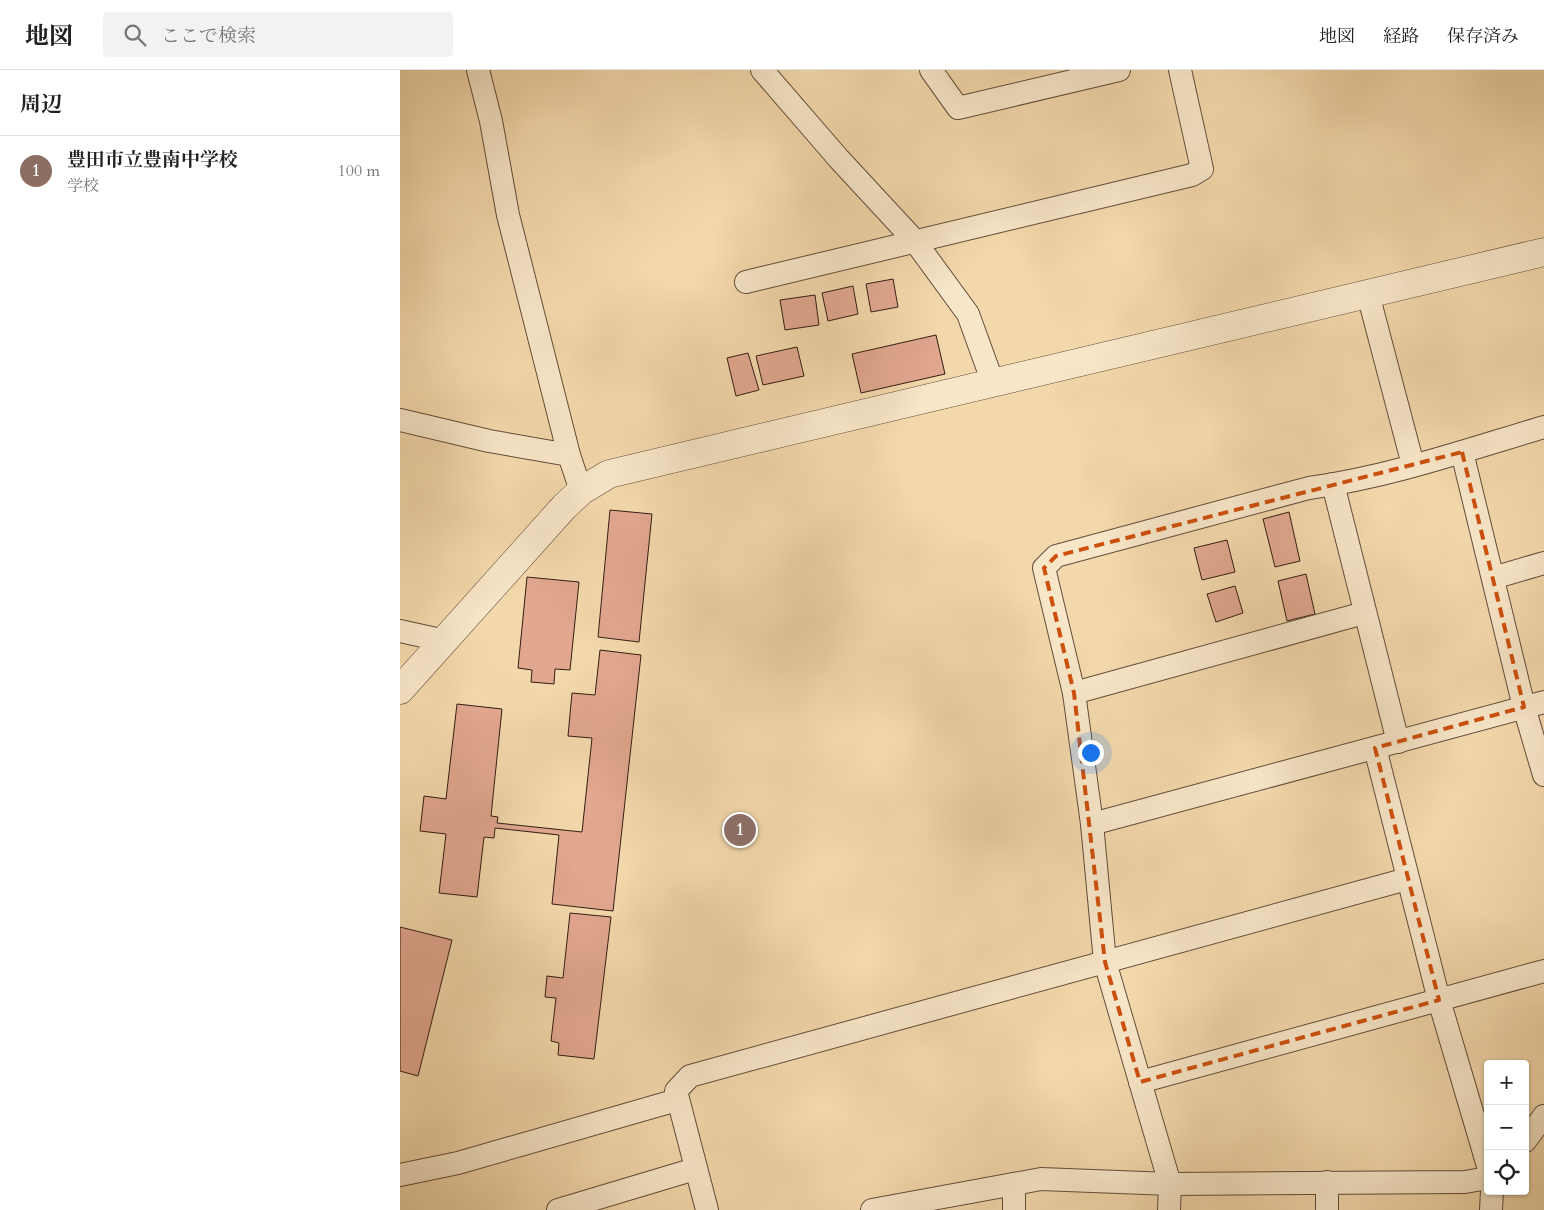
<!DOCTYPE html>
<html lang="ja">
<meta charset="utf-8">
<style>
body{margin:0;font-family:Cardo,"Noto Serif JP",serif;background:#f2f2f2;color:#222}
.controls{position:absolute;right:15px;bottom:15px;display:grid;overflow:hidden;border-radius:5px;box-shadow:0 1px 4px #0004}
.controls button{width:45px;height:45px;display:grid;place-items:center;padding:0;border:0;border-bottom:1px solid #e0e0e0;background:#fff;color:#222;font:25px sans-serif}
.you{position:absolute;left:690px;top:682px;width:18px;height:18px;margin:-12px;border:4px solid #fff;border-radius:50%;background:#1a73e8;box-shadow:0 0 0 8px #1a73e833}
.badge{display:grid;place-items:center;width:32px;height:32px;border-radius:50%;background:#8f2418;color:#fff;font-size:16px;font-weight:700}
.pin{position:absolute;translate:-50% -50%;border:2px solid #fff;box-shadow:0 1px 5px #0006}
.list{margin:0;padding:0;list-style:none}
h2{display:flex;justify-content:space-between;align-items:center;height:65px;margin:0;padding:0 20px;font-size:21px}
h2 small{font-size:16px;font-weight:400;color:#767676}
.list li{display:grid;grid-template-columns:32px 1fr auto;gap:15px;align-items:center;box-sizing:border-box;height:70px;padding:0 20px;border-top:1px solid #e0e0e0}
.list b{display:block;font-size:19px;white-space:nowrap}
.list p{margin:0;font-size:16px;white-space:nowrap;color:#767676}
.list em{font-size:16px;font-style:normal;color:#767676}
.icon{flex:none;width:28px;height:28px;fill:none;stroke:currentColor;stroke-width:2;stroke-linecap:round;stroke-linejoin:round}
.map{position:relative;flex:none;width:1144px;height:1140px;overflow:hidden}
header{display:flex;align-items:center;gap:30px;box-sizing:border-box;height:70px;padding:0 25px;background:#fff;border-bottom:1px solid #e0e0e0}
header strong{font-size:24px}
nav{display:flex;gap:28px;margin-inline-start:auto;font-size:18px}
.search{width:350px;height:45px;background:#f2f2f2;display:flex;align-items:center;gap:12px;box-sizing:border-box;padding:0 18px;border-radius:5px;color:#767676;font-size:19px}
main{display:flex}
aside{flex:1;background:#fff}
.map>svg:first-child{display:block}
.building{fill:#e1a78f;stroke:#331d14}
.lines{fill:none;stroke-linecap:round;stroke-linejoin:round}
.minor-casing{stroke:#634c3a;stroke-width:24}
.tertiary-casing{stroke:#634c3a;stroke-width:29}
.minor{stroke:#f7e6c8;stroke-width:22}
.tertiary{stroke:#f7e6c8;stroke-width:28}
.marked{fill:none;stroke:#cd500d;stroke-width:4;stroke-dasharray:10 6;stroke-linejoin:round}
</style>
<header>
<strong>地図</strong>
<div class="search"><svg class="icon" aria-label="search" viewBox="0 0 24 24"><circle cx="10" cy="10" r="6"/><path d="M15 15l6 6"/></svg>ここで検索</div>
<nav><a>地図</a><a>経路</a><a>保存済み</a></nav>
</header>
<main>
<aside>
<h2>周辺<small></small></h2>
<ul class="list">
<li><span class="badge" style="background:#8d6e63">1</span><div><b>豊田市立豊南中学校</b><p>学校</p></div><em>100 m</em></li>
</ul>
</aside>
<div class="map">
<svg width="1144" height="1140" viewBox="0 0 1144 1140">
<rect width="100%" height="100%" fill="#f3d8ab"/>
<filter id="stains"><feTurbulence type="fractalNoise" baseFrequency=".004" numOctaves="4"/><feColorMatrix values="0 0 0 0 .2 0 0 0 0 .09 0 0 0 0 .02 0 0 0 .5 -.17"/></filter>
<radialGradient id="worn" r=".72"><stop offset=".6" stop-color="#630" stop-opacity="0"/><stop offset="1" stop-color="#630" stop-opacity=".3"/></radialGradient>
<g class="building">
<polygon points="493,209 498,237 471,242 466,214"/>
<polygon points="453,216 458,244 428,251 422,223"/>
<polygon points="415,225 419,255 385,260 380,230"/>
<polygon points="536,265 545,304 461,323 452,284"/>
<polygon points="397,277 404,306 363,315 356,286"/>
<polygon points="348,283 359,320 336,326 327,288"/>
<polygon points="210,440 252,444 239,572 198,567"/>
<polygon points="889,442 900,491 875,497 863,449"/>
<polygon points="827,470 835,502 802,510 794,478"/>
<polygon points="906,504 915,544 887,551 878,511"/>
<polygon points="127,507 179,512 170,600 155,599 154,614 131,612 132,600 118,598"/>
<polygon points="835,516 843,543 816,552 807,524"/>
<polygon points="200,580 241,585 213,841 152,834 159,765 95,758 94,768 84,767 77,827 39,823 46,764 20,761 24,726 46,729 57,634 102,639 91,746 98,747 97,753 182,762 192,668 168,666 172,623 195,625"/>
<polygon points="170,843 211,847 194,989 158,985 159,973 151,971 156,928 145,927 147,906 163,908"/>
<polygon points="0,857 52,870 18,1006 0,1001"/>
</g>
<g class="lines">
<g class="minor-casing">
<g id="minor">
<polyline points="78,0 91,51 108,145 169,385 181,421"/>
<polyline points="362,0 439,89 514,170 568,244 593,313"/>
<polyline points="531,0 558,38 719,0"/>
<polyline points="346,212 792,105 802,99 780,0"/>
<polyline points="968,224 1013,395"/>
<polyline points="0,350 89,371 169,385"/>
<polyline points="1062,382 1124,637 1144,705"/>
<polyline points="933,414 998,672"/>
<polyline points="1093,508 1144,493"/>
<polyline points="0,561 45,571"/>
<polyline points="674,623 964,543"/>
<polyline points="975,678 1039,930 1088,1096"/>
<polyline points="692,754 1144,632"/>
<polyline points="740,1012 1144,901"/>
<polyline points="1125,1071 1144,1046"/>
<polyline points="0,1105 58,1093 277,1030"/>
<polyline points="927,1112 927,1140"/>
<polyline points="158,1140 295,1099"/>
<polyline points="307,1140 276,1021 290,1006 1007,809"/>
<polyline points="472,1140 641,1109 770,1114 1065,1112 1088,1108"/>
<polyline points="614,1140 614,1114"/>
<path d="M769,1140l1,-26 -65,-222 -13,-138 -18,-131 -30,-125 12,-12 253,-68c80,-11 158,-38 235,-61"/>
<polyline points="1091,1140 1092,1121"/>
</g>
</g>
<g class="tertiary-casing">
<polyline id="tertiary" points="0,620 164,437 181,421 209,404 1144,182"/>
</g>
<use href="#minor" class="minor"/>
<use href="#tertiary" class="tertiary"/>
</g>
<path class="marked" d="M1062,382l62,255 -149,41 64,252 -299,82 -35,-120 -31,-269 -30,-125 12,-12z"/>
<rect width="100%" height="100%" filter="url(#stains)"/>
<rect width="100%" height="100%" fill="url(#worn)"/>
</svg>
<div class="controls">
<button>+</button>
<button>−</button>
<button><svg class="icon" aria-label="locate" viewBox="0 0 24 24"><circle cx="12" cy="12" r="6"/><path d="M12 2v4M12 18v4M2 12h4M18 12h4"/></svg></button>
</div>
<div class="you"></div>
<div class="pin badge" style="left:340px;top:760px;background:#8d6e63">1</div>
</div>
</main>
